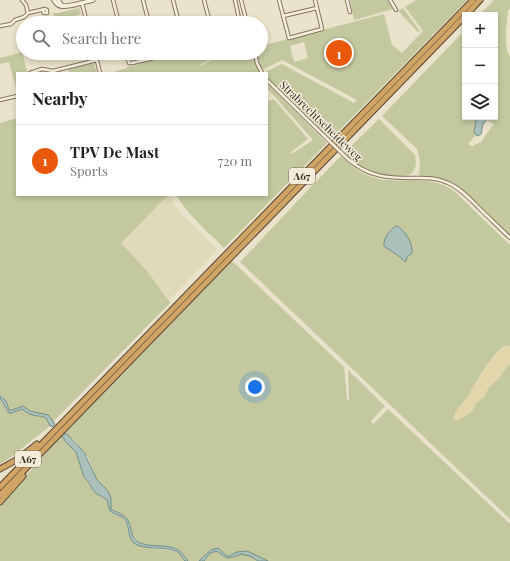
<!DOCTYPE html>
<meta charset="utf-8">
<style>
body{margin:0;font-family:"Playfair Display",serif;background:#f6f6f6;color:#222}
.controls{position:absolute;right:12px;top:12px;display:grid;overflow:hidden;border-radius:0px;box-shadow:0 2px 6px #0003}
.controls button{width:36px;height:36px;display:grid;place-items:center;padding:0;border:0;border-bottom:1px solid #e0e0e0;background:#fff;color:#222;font:20px sans-serif}
.you{position:absolute;left:255px;top:387px;width:14px;height:14px;margin:-10px;border:3px solid #fff;border-radius:50%;background:#1a73e8;box-shadow:0 0 0 6px #1a73e833}
.badge{display:grid;place-items:center;width:26px;height:26px;border-radius:50%;background:#ea580c;color:#fff;font-size:13px;font-weight:700}
.pin{position:absolute;translate:-50% -50%;border:2px solid #fff;box-shadow:0 1px 4px #0006}
.list{margin:0;padding:0;list-style:none}
h2{display:flex;justify-content:space-between;align-items:center;height:52px;margin:0;padding:0 16px;font-size:17px}
h2 small{font-size:13px;font-weight:400;color:#767676}
.list li{display:grid;grid-template-columns:26px 1fr auto;gap:12px;align-items:center;box-sizing:border-box;height:72px;padding:0 16px;border-top:1px solid #e0e0e0}
.list b{display:block;font-size:15px;white-space:nowrap}
.list p{margin:0;font-size:13px;white-space:nowrap;color:#767676}
.list em{font-size:13px;font-style:normal;color:#767676}
.icon{flex:none;width:22px;height:22px;fill:none;stroke:currentColor;stroke-width:2;stroke-linecap:round;stroke-linejoin:round}
.map{position:relative;flex:none;width:510px;height:561px;overflow:hidden}
.search{position:absolute;background:#fff;box-shadow:0 2px 6px #0003;left:16px;top:16px;width:252px;height:44px;display:flex;align-items:center;gap:10px;box-sizing:border-box;padding:0 14px;border-radius:22px;color:#767676;font-size:15px}
.panel{position:absolute;background:#fff;box-shadow:0 2px 6px #0003;left:16px;top:72px;width:252px;height:124px;border-radius:0px}
.map>svg:first-child{display:block}
.farmland{fill:#e0dab9}
.green{fill:#c3c89f;fill-rule:evenodd}
.sand{fill:#e4d6ab}
.water{fill:#abc0ba;stroke:#728e88}
.lines{fill:none;stroke-linecap:round;stroke-linejoin:round}
.minor-casing{stroke:#867560;stroke-width:4.5}
.tertiary-casing{stroke:#867560;stroke-width:5.5}
.motorway-casing{stroke:#554434;stroke-width:7}
.minor{stroke:#f6efdd;stroke-width:2.5}
.tertiary{stroke:#f6efdd;stroke-width:3.5}
.motorway{stroke:#d0a465;stroke-width:5}
.minor-bridge-casing{stroke:#867560;stroke-width:4.5;stroke-linecap:butt}
.minor-bridge{stroke:#f6efdd;stroke-width:2.5}
.labels{text-anchor:middle;stroke-width:3;stroke-linejoin:round;paint-order:stroke}
.shield{fill:#f3ecda;stroke:#706659;stroke-width:1}
.shield-label{font-size:10px;font-weight:bold;fill:#382d22}
.street-label{font-size:11px;fill:#382d22;stroke:#f3ecda}
</style>
<div class="map">
<svg width="510" height="561" viewBox="0 0 510 561">
<rect width="100%" height="100%" fill="#ebe2cb"/>
<polygon class="farmland" points="168,195 170,195 175,205 182,214 218,250 170,299 170,301 171,302 170,303 148,272 121,243"/>
<g class="green">
<polygon points="350,0 387,0 393,9 354,20"/>
<path d="M416,0h51l-137,140 -57,-56 -6,-7v-4h-2v-1l17,-8 72,39 3,-3 -75,-40 -18,9 -3,-1 -5,-15h5v-7l123,-32 8,31 10,8 21,-22 -18,-24zM304,42l4,16 -14,4 -4,-16z"/>
<path d="M494,0h16v10h-2c-1,14 -5,35 2,47v182l-47,-46 -12,-8 -22,-8 -9,-1c-1,-4 -1,-6 0,-10 0,-6 -1,-11 -3,-17l-35,-33 83,-86v87h8l3,5 -2,9 2,4 -8,9 4,2 9,-4 11,-16 3,-1 -8,-5 2,-3h6v-102h-16z"/>
<polygon points="79,8 81,14 57,21 55,20 53,13 58,13"/>
<polygon points="403,8 420,31 418,32 398,11"/>
<polygon points="22,52 27,71 25,73 17,73 17,92 9,62 0,64 0,58"/>
<polygon points="185,53 221,53 200,65 200,66 225,53 252,53 259,72 258,73 110,73 127,68 127,67 159,59 160,60 185,54"/>
<polygon points="93,63 94,64 97,73 69,73 68,70 73,68"/>
<path d="M267,83l60,60 -103,105 -14,-14h-1c-12,-13 -24,-24 -33,-39h91v-93l7,-3 34,40 -17,13 1,2 21,-14 -46,-52z"/>
<polygon points="17,118 17,195 168,195 121,243 148,272 170,303 53,422 51,419 35,412 30,411 23,406 12,410 9,410 6,401 0,396 0,123"/>
<path d="M379,119l36,36c1,5 2,13 -3,18 -9,8 -41,0 -51,-6 -6,-3 -11,-9 -17,-14z"/>
<path d="M341,156c10,9 18,17 31,21 26,9 58,-4 82,14l56,54v102c-2,-1 -4,-2 -6,0 -11,4 -30,40 -37,51 -4,5 -8,10 -12,15l4,7 15,-11 2,-6 9,-7 3,-8 10,-9 8,-11 4,-4v155l-269,-256 -1,-1 66,-70zM407,236l2,20 -2,1 -3,5 -4,-5 -12,-8z"/>
<path d="M232,261l112,106 3,32 2,2 -1,-31 37,36 -14,15 2,3 15,-15 122,115v37h-242l-21,-10 -20,5 -8,-7 -15,7 -5,5h-11c-3,-3 -5,-7 -8,-10 -11,-8 -28,-2 -40,-8 -13,-5 -6,-15 -13,-24 -4,-6 -11,-6 -16,-10v-11l-3,-7 -11,-11 -11,-27 -3,-1 -5,-6 1,-1 -6,-6 -1,1 -5,-7 -3,1z"/>
<path d="M0,399l2,2 7,12 13,-4c8,8 14,5 24,9l4,8 -39,31 -11,7z"/>
<polygon points="62,436 66,442 76,452 84,477 86,479 89,485 106,498 108,502 109,507 115,515 122,517 124,519 126,522 130,538 147,548 174,551 180,554 185,561 0,561 0,506 53,445"/>
<path d="M217,551c5,2 8,6 15,6 3,0 6,-2 9,-3 6,-1 13,4 17,7h-54l6,-8z"/>
</g>
<path class="sand" d="M507,346l3,1v17l-4,4 -8,11 -10,9 -3,8 -9,7 -3,8 -14,9 -3,1c-2,-2 -3,-2 -2,-5 2,-7 9,-13 13,-19 6,-9 11,-17 17,-26 5,-6 8,-13 13,-19 3,-3 6,-5 10,-6z"/>
<g class="water">
<polygon points="473,117 489,117 483,124 481,134 478,136 476,135 474,131 476,122"/>
<path d="M396,226h2c7,6 15,16 14,27l-5,4 -1,4 -1,1 -5,-5 -16,-11c-1,-8 6,-16 12,-20z"/>
<path d="M0,396l6,5 3,9h3l11,-4 7,5 18,4 2,2 3,5h1v2l10,10h3c5,6 10,10 14,15 4,5 -1,1 5,5v3l11,23 11,11 3,7v11c6,4 12,4 16,10 6,8 2,19 13,24 11,5 29,0 40,8 3,3 5,7 8,10h-3c-2,-2 -4,-5 -6,-8 -8,-7 -30,-3 -42,-8 -11,-5 -6,-19 -13,-27 -4,-3 -9,-3 -14,-7l-3,-11c-3,-3 -8,-4 -11,-7 -5,-4 -7,-12 -12,-16l-8,-25 -10,-10 -4,-6 -10,-10h-2l-4,-8 -2,-1c-10,-2 -14,-1 -22,-8l-11,4h-2l-7,-12 -2,-2z"/>
<polygon points="218,548 227,556 229,556 237,552 247,551 268,561 258,561 252,557 242,554 233,557 227,558 217,551 210,553 204,561 199,561 211,550"/>
</g>
<g class="lines">
<g class="minor-casing">
<g id="minor">
<polyline points="22,0 26,5 28,13"/>
<polyline points="113,0 119,23"/>
<polyline points="143,0 149,23"/>
<polyline points="173,0 179,23"/>
<polyline points="204,0 210,23"/>
<polyline points="235,0 240,23"/>
<polyline points="241,0 247,23"/>
<polyline points="279,0 289,38 322,29 315,0"/>
<polyline points="347,0 350,12"/>
<polyline points="390,0 396,10"/>
<polyline points="82,3 87,23"/>
<polyline points="283,16 317,8"/>
<polyline points="0,26 11,24 15,20 24,17 28,13 45,9 47,10 47,13 44,13 43,11 43,10"/>
<polyline points="95,53 100,73"/>
<polyline points="126,53 129,63 132,63 154,58 156,57 156,53"/>
<polyline points="255,53 257,63 262,73"/>
<polyline points="30,73 42,69 53,71 97,60"/>
<polyline points="267,80 318,130"/>
<polyline points="0,100 17,96"/>
<path d="M349,160c20,17 39,18 63,18 13,0 24,-1 36,5 12,5 22,16 31,25 10,10 21,20 31,30"/>
</g>
</g>
<g class="tertiary-casing">
<g id="tertiary">
<path d="M54,0c1,2 2,4 4,5 7,4 26,-3 35,-5"/>
<polyline points="58,0 62,6"/>
</g>
</g>
<g class="motorway-casing">
<g id="motorway">
<polyline points="466,15 480,0"/>
<polyline points="0,469 18,459 37,444"/>
<polyline points="0,487 473,0"/>
<polyline points="0,495 465,16"/>
<polyline points="0,502 23,476"/>
</g>
</g>
<use href="#minor" class="minor"/>
<use href="#tertiary" class="tertiary"/>
<use href="#motorway" class="motorway"/>
<g class="minor-bridge-casing">
<polyline id="minor-bridge" points="318,130 349,160"/>
</g>
<use href="#minor-bridge" class="minor-bridge"/>
</g>
<g class="labels">
<g class="shield">
<rect x="289" y="168" width="26" height="16" rx="3"/>
<rect x="15" y="451" width="26" height="16" rx="3"/>
</g>
<g class="shield-label">
<text x="302" y="180">A67</text>
<text x="28" y="463">A67</text>
</g>
<g class="street-label">
<text transform="translate(321 121) rotate(44)" y="4">Strabrechtseheideweg</text>
</g>
</g>
</svg>
<div class="controls">
<button>+</button>
<button>−</button>
<button><svg class="icon" aria-label="layers" viewBox="0 0 24 24"><path d="M12 4l9 5-9 5-9-5zM3 14l9 5 9-5"/></svg></button>
</div>
<div class="you"></div>
<div class="pin badge" style="left:339px;top:53px">1</div>
<div class="search"><svg class="icon" aria-label="search" viewBox="0 0 24 24"><circle cx="10" cy="10" r="6"/><path d="M15 15l6 6"/></svg>Search here</div>
<section class="panel">
<h2>Nearby<small></small></h2>
<ul class="list">
<li><span class="badge">1</span><div><b>TPV De Mast</b><p>Sports</p></div><em>720 m</em></li>
</ul>
</section>
</div>
